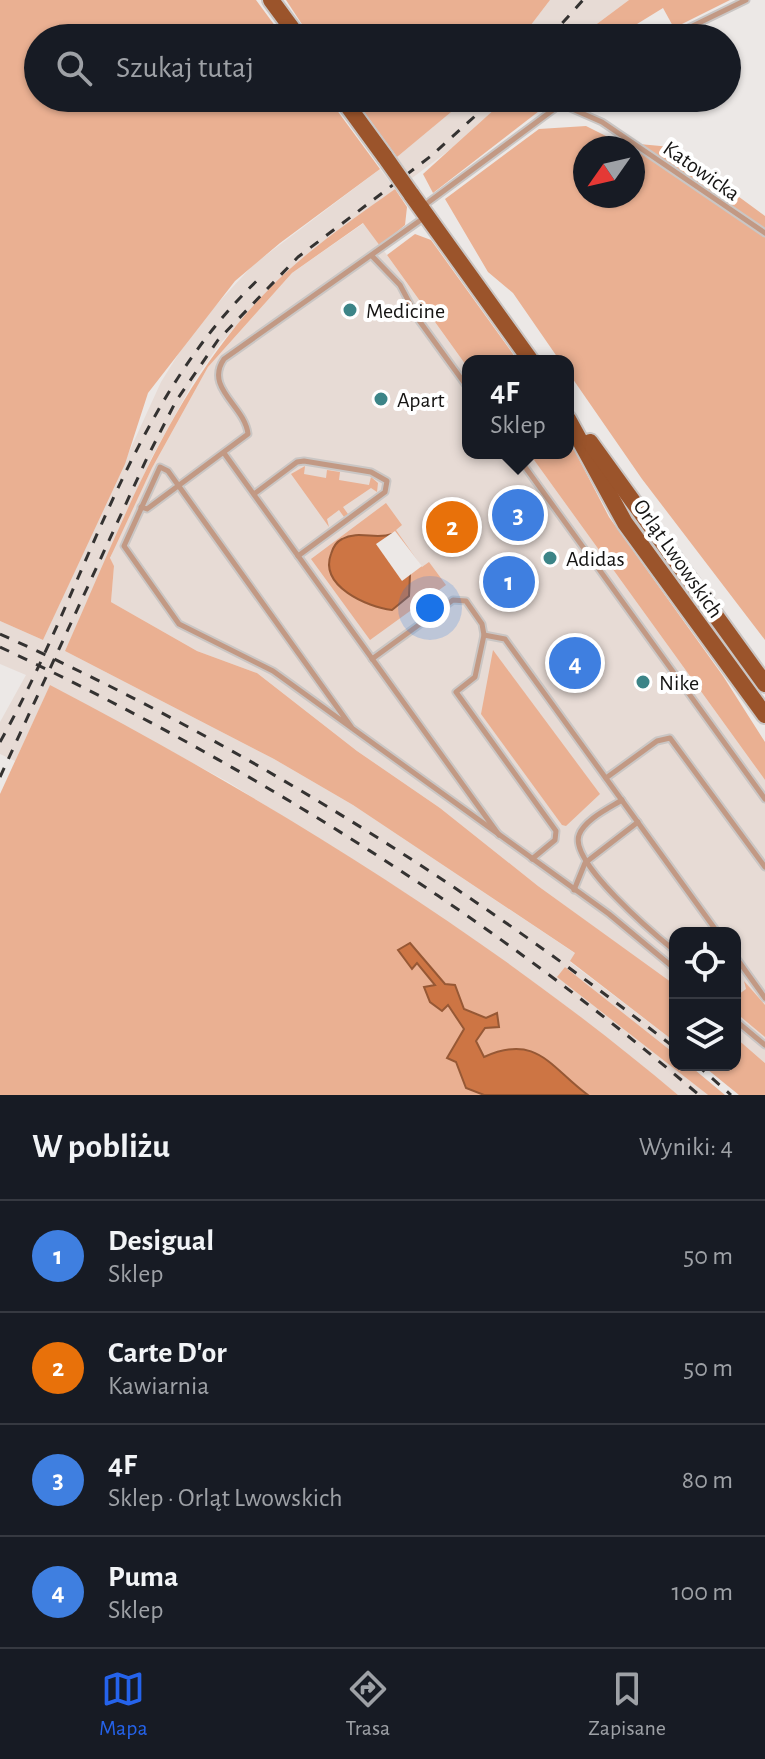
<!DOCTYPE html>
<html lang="pl">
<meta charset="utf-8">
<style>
body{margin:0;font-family:"Alegreya Sans",sans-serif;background:#242831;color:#f1f3f6}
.controls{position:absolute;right:24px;bottom:24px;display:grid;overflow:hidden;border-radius:16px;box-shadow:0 2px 6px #0004}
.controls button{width:72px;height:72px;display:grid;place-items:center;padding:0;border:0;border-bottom:2px solid #363941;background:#171b24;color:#f1f3f6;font:40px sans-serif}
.compass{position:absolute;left:573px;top:136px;width:72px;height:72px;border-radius:50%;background:#171b24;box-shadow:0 2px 6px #0004;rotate:236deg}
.you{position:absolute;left:430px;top:608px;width:28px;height:28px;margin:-20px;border:6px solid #fff;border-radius:50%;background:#1a73e8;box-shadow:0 0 0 12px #1a73e833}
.badge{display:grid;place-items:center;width:52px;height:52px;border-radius:50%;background:#2563eb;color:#fff;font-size:26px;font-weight:700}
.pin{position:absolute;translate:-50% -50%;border:4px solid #fff;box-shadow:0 2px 8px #0006}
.popup{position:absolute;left:462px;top:355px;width:112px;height:104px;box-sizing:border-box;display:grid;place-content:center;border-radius:16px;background:#171b24;filter:drop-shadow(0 2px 6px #0005);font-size:26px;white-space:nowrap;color:#9ea1a6}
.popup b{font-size:30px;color:#f1f3f6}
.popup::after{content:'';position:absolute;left:50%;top:100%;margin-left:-16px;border:16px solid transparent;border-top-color:#171b24}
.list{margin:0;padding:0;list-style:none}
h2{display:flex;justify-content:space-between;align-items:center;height:104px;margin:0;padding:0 32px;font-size:34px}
h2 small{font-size:26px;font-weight:400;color:#9ea1a6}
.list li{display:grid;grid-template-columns:52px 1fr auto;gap:24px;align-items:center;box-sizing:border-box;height:112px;padding:0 32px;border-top:2px solid #363941}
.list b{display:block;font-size:30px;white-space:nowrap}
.list p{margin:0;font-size:26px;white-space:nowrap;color:#9ea1a6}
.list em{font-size:26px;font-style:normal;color:#9ea1a6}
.icon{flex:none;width:44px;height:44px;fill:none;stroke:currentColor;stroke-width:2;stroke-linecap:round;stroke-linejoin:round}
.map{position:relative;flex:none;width:765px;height:1095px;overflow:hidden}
.search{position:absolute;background:#171b24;box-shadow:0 2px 6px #0004;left:24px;right:24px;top:24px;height:88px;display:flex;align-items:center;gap:20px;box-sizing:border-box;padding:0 28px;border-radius:44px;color:#9ea1a6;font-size:30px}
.sheet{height:552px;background:#171b24}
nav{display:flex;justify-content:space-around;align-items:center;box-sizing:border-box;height:112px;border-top:2px solid #363941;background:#171b24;font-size:22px;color:#9ea1a6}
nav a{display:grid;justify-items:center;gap:4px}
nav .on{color:#2563eb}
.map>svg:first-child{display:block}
.built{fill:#e7dbd5}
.green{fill:#eab092;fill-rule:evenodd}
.water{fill:#cd7544;stroke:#965835;stroke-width:2}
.pier{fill:#ece8e6}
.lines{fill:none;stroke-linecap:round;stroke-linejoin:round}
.service-casing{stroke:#cac6c4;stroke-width:9}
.primary-casing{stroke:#cac6c4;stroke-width:20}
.service{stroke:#c29984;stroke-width:5}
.primary{stroke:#9b542b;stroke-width:16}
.rail{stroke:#343231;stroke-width:3;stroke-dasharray:10 10;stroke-linecap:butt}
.primary-bridge-casing{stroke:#cac6c4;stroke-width:20;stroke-linecap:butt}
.primary-bridge{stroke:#9b542b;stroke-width:16}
.poi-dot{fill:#3c8487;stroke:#fff;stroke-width:3}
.labels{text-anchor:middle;stroke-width:8;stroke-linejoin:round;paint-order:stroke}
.street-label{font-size:22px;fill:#151413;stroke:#fff}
.poi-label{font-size:22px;fill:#151413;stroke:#fff;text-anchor:start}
</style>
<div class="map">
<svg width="765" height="1095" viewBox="0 0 765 1095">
<rect width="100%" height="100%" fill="#ece8e6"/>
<g class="built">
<polygon points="550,0 629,0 578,38 521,38"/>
<polygon points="468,98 507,98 459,143 412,178 397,157"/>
<polygon points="380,169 395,189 272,286 220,344 195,379 152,457 65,651 274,759 353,805 576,954 570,962 675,1042 675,1054 565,967 558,977 708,1095 678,1095 546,991 402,891 228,782 50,686 15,761 0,754 0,722 26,675 0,664 0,621 43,640 161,382 194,329 253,265"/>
<polygon points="364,223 468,368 468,453 529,453 765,780 765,1063 735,1037 735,933 675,933 675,986 538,886 440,808 357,751 257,673 197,651 111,602 114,566 110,559 115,545 152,468 208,367 292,273"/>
</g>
<g class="green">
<polygon points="0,0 256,0 284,38 38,38 38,98 328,98 380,169 280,243 235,281 148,393 125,464 43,640 0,621"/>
<polygon points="286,0 550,0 521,38 311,38"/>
<polygon points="629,0 730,0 674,28 663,8 637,24 637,38 578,38"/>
<polygon points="354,98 468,98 397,157"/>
<polygon points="507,98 556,98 433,193 423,174"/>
<path d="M586,126l32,16 53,5 94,69v424l-123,-161 -74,-107v-11h-8l-47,-68 -25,-21 -43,-73 94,-70zM585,148h48v48h-48z"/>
<path d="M395,189l12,18 -2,18 -25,21 -17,-23 -71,50 -84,94 -56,101 -42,90 4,8 -3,36 86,49 60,22 100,78 83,57 98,78 137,99v57l-105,-81 5,-8 -222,-148 -79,-46 -209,-108c57,-127 105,-262 205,-363 37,-38 82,-68 125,-99z"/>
<polygon points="415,234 431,240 518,361 468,361 468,368 387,255"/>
<polygon points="568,438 609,517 723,676 765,742 765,780 529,453 568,453"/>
<polygon points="305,466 304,474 326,478 327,470 340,472 339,480 369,485 371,477 378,483 377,492 371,488 343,507 348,514 344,517 339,510 327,519 329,527 291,474"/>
<polygon points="386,503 402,525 396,530 422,567 429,562 446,585 370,640 311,559"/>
<polygon points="493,650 600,794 566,826 562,825 481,714"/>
<path d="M50,685c221,116 437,249 628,410h-678v-301z"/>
<polygon points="565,967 675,1054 675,1065 689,1065 725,1095 708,1095 557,977"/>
<polygon points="744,981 765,1005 765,1037 735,1012 735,997 746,989"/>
<polygon points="735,1037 765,1063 765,1095 739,1095 702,1065 735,1065"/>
</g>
<g class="water">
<path d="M392,534l18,40 -1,22 -17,14c-25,-3 -73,-24 -61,-56 2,-7 5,-12 11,-15 16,-9 34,1 50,-5z"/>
<path d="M410,943l35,41 10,1 9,24 22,9 11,-5 2,14 -14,1 -9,13 8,16c53,-24 66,10 104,38h-104l-18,-7 -10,-26 -9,-4 17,-29 -16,-24 -6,6 -12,-9 -6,-15 11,-2 -18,-22 -5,6 -14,-19z"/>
</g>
<polygon class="pier" points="395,531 422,566 402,581 376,544"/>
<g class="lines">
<g class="service-casing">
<g id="service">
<polyline points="668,38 746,0"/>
<polyline points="561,104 568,98"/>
<polyline points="422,207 561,104 602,122 765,233"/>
<polyline points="372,256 400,285 418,319 468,388"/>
<polyline points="224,453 499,835"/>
<polyline points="515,453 765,799"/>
<polyline points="254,494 297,462 304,461 371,472 387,481 385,492 298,556"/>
<path d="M141,507l6,2 101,-75c-3,-28 -44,-46 -24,-75l201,-142"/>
<polyline points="484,635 505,639 718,933"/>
<polyline points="372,659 453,600 466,601 482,624 484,635 475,677 456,692 556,831 555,840 532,859"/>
<polyline points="352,728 168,471 160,467 124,546 179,624 273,671 609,914 675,969"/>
<polyline points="606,778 657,741 670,738 765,867"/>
<path d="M622,800c-13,8 -38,20 -43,35 -10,27 75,99 96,116"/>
<polyline points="574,890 585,863 638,822"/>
<polyline points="735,956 765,998"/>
<polyline points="735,1020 765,1045"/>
</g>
</g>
<g class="primary-casing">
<g id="primary">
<polyline points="271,0 299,38"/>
<polyline points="342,98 385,157"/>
<polyline points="411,194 531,361"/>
<polyline points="568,419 625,523 765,715"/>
<polyline points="590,442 765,684"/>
</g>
</g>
<use href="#service" class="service"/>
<use href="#primary" class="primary"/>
<g class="rail">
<polyline points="549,38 583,0"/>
<path d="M0,634c242,109 466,250 675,414"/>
<path d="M0,647c251,118 488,267 699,448"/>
<path d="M0,742c88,-156 128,-342 263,-467"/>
<polyline points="0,777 147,458 176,401 218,340 298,257 431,156 495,98"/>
<polyline points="697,1065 731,1095"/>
</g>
<g class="primary-bridge-casing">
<polyline id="primary-bridge" points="385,157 411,194"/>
</g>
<use href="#primary-bridge" class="primary-bridge"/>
</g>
<g class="poi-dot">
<circle cx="350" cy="310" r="8"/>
<circle cx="381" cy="399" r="8"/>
<circle cx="550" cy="558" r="8"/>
<circle cx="643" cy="682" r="8"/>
</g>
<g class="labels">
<g class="street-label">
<text transform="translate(702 170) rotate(35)" y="8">Katowicka</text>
<text transform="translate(679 558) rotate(55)" y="8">Orląt Lwowskich</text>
</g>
<g class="poi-label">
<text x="366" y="318">Medicine</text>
<text x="397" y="407">Apart</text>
<text x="566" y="566">Adidas</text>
<text x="659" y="690">Nike</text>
</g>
</g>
</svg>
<div class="controls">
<button><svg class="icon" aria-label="locate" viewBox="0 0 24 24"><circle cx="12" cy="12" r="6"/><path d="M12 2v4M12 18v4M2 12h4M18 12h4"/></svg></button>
<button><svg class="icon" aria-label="layers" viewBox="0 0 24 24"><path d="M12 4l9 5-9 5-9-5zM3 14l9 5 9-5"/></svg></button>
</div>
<svg class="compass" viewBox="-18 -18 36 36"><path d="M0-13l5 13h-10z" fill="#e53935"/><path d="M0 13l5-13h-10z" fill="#9ea1a6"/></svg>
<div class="you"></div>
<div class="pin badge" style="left:509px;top:582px;background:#3f7fe0">1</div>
<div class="pin badge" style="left:452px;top:527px;background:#e8710a">2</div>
<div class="pin badge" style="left:518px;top:515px;background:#3f7fe0">3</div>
<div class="popup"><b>4F</b>Sklep</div>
<div class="pin badge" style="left:575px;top:663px;background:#3f7fe0">4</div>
<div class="search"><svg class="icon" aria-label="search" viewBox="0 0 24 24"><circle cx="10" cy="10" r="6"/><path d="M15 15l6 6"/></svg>Szukaj tutaj</div>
</div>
<section class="sheet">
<h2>W pobliżu<small>Wyniki: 4</small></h2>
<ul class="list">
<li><span class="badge" style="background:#3f7fe0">1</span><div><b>Desigual</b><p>Sklep</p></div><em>50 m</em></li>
<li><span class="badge" style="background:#e8710a">2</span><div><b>Carte D'or</b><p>Kawiarnia</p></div><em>50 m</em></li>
<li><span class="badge" style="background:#3f7fe0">3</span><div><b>4F</b><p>Sklep · Orląt Lwowskich</p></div><em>80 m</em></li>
<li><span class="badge" style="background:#3f7fe0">4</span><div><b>Puma</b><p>Sklep</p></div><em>100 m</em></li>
</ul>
</section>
<nav>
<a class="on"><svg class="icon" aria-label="map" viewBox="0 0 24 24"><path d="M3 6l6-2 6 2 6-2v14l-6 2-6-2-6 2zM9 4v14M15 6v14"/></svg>Mapa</a>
<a><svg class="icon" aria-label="directions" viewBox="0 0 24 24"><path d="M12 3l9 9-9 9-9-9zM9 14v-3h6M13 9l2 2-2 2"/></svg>Trasa</a>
<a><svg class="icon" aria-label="saved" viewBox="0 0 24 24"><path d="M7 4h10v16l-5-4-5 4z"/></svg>Zapisane</a>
</nav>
